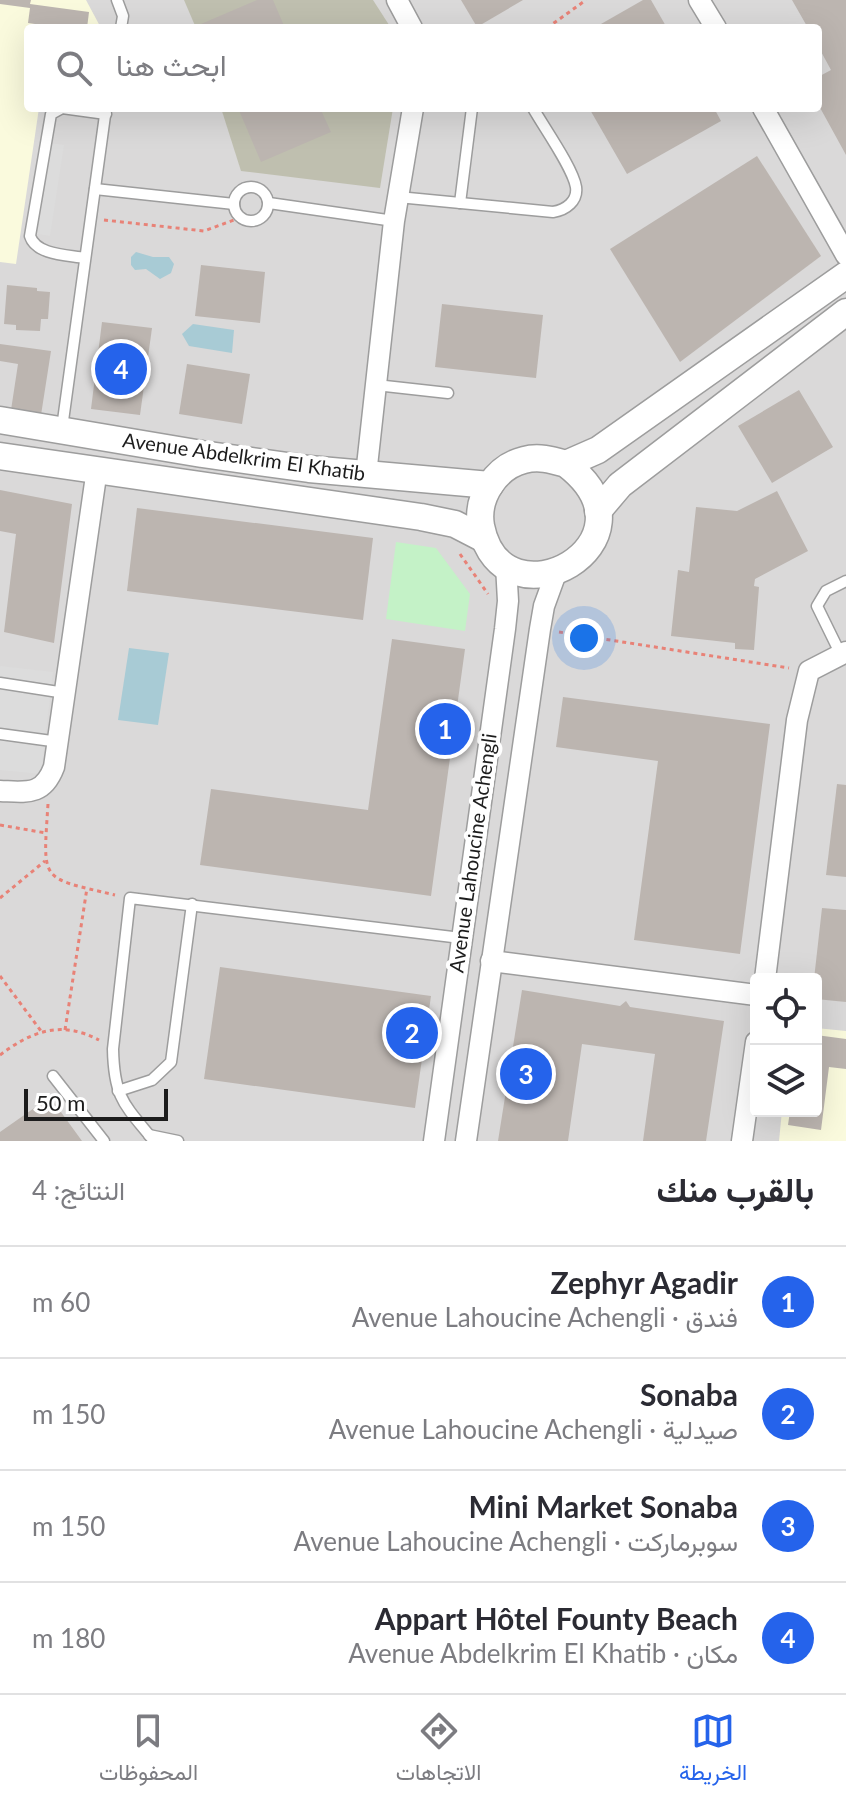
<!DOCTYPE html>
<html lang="ar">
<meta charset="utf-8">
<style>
body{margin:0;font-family:Lato,Vazirmatn,sans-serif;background:#f7f7f7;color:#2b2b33;direction:rtl}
.controls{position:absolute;right:24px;bottom:24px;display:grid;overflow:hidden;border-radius:8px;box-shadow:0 8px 32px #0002}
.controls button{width:72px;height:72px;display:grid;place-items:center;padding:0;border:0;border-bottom:2px solid #e1e1e2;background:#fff;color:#2b2b33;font:40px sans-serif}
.scale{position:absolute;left:24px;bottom:20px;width:144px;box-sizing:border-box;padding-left:8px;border:4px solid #1c1c1c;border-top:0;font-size:22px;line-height:28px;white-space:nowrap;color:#1c1c1c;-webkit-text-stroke:6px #fff;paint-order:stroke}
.you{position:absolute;left:584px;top:638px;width:28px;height:28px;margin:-20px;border:6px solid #fff;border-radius:50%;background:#1a73e8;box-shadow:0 0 0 12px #1a73e833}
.badge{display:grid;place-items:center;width:52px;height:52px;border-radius:50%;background:#2563eb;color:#fff;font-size:26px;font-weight:700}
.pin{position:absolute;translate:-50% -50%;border:4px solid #fff;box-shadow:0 2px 8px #0006}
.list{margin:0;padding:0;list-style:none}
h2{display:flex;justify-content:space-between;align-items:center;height:104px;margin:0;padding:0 32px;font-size:34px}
h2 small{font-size:26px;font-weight:400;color:#7c7c81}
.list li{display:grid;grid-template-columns:52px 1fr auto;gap:24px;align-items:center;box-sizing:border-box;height:112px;padding:0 32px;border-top:2px solid #e1e1e2}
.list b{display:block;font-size:30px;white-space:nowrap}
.list p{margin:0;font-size:26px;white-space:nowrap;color:#7c7c81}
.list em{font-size:26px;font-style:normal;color:#7c7c81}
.icon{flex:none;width:44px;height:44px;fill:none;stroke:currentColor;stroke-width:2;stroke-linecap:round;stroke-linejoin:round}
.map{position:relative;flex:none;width:846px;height:1141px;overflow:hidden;direction:ltr}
.search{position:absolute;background:#fff;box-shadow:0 8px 32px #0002;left:24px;right:24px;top:24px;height:88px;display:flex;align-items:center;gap:20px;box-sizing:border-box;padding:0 28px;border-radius:8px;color:#7c7c81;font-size:30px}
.sheet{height:552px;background:#fff}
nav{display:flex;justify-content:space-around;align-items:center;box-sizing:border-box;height:112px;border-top:2px solid #e1e1e2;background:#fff;font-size:22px;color:#7c7c81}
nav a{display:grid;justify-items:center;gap:4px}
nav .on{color:#2563eb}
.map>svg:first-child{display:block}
.residential{fill:#dad9d9;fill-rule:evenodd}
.education{fill:#fafadd}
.construction{fill:#bfbfaf}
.park{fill:#c4f2c7}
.parking{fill:#dcdcdc}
.water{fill:#a8cbd5}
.building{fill:#bcb5b0}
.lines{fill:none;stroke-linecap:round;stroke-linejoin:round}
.service-casing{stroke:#9d9d9d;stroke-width:13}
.minor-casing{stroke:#9d9d9d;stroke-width:23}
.tertiary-casing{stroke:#9d9d9d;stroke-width:29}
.path{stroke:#e88277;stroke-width:3;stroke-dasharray:4 4;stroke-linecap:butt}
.service{stroke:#fff;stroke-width:10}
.minor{stroke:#fff;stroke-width:20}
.tertiary{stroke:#fff;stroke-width:26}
.labels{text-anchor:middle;stroke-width:8;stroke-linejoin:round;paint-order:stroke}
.street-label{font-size:20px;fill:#1c1c1c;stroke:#fff}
</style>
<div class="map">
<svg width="846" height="1141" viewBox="0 0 846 1141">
<rect width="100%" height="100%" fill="#ece9e3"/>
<path class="residential" d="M0,0h846v1141h-846zM28,28h790v80h-790zM756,979h60v132h-60z"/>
<g class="education">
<polygon points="0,0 86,0 101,28 28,28 28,108 39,108 16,264 0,262"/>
<polygon points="816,1028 846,1031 846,1141 779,1141 782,1111 816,1111"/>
</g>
<g class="construction">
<polygon points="184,0 373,0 391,28 196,28"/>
<polygon points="221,108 393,108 380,188 241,171"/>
</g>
<polygon class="park" points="396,542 436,548 470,594 465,631 386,619"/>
<g class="parking">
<polygon points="51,143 64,145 50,236 37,234"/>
<polygon points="0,666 53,672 41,774 0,770"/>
</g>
<g class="water">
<polygon points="136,252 153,257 169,257 174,264 171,273 160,279 146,269 135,270 131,265 131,257"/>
<polygon points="193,324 234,330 232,353 189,346 182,334"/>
<polygon points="129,648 169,653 158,725 118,720"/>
</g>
<g class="building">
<polygon points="0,0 31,0 30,4 89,12 87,28 41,28 42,25 28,23 30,8 0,4"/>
<polygon points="257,0 273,0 285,28 203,28 201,24"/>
<polygon points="461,0 523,0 477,27"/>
<polygon points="643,0 651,0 667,28 594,28"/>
<polygon points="792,0 846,0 846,155 818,104 818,77 831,70 818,46 818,28 808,28"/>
<polygon points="238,108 320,108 331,132 261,162"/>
<polygon points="589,108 714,108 721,121 627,174"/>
<polygon points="757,156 821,256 680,362 610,249"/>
<polygon points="201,265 265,272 260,323 195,316"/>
<polygon points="7,285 37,288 37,291 50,292 48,319 41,319 40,331 16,330 16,325 4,324"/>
<polygon points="442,304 543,315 536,378 435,367"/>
<polygon points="102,322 152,328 140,415 91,409"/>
<polygon points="0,344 51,351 41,415 11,410 18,364 0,361"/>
<polygon points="187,364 250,374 242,424 179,414"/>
<polygon points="799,390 833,447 772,483 738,426"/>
<polygon points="0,490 72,504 54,643 4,632 16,534 0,531"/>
<polygon points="777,491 808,551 755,579 754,586 759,587 754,650 735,649 735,643 671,636 678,570 689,572 696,507 737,511"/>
<polygon points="137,508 373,538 363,620 127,591"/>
<polygon points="392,639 465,649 431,896 200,865 211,789 368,810"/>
<polygon points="563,697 770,724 740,954 634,940 658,761 556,747"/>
<polygon points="837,784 846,785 846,877 826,875"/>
<polygon points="822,908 846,910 846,1002 816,999 816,979 814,979"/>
<polygon points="220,967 431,996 415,1108 204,1079"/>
<polygon points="522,990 620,1006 626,1001 630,1007 724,1021 706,1141 643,1141 655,1054 582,1044 568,1141 498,1141"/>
<polygon points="816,1035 846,1039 846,1069 829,1067 821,1130 788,1125 790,1111 816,1111"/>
<polygon points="50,1097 82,1141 0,1141 0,1132"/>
</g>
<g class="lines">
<g class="service-casing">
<g id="service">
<polyline points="117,0 123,16 121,28"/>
<circle cx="251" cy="204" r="17"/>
<polyline points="95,189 234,204"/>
<path d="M398,197l155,15c13,-2 25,-11 23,-25 -3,-19 -33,-61 -43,-79"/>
<polyline points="269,203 394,221"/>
<polyline points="460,203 472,108"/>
<path d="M84,258c-17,-3 -48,-3 -54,-22l21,-122 11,-6 44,6"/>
<polyline points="376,385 448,393"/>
<polyline points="62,428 106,108"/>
<polyline points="841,655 817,606 826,591 846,581"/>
<polyline points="0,683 65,693"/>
<polyline points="0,734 59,742"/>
<polyline points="53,1076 104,1141"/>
<polyline points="118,1091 152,1080 171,1062 192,904"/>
<polyline points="149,1135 178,1141"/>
<path d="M154,1141c-29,-36 -40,-42 -41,-92l17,-151 331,40"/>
</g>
</g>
<g class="minor-casing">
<g id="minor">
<polyline points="397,0 412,28"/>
<polyline points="699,0 716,28"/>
<polyline points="763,108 846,255"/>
<polyline points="366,475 394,221 413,108"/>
<path d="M0,791c27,1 43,5 54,-24l43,-298"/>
<polyline points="491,961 756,995"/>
<polyline points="765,979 797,720 809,671 846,652"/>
<polyline points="434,1141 505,629 508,601 506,565"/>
<polyline points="466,1141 540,629 544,606 556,573"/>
<polyline points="742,1141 756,1042"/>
</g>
</g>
<g class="tertiary-casing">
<g id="tertiary">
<polyline points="0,420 202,454 309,469 490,485"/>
<polyline points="0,456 421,517 455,524 484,539"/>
<path d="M566,464c102,78 -64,169 -85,62 -5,-29 15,-59 43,-66 15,-4 28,0 42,4l32,-14 248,-175"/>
<polyline points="598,511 620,485 846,312"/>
</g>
</g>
<g class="path">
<polyline points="547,28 586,0"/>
<polyline points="104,220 204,231 234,220"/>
<polyline points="460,554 488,594"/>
<polyline points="559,632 789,668"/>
<path d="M48,804c-5,79 -9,73 67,91"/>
<polyline points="0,825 46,833"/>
<polyline points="0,898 45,861"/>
<polyline points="0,976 41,1031"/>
<polyline points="65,1030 87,888"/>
<path d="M0,1055c32,-24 61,-35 99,-15"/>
</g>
<use href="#service" class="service"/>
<use href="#minor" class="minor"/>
<use href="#tertiary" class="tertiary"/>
</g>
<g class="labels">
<g class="street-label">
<text transform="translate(244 457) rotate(8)" y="7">Avenue Abdelkrim El Khatib</text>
<text transform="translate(473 853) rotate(-82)" y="7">Avenue Lahoucine Achengli</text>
</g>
</g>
</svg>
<div class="controls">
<button><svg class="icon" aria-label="locate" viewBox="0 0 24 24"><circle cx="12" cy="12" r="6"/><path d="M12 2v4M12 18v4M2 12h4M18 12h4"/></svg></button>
<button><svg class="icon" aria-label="layers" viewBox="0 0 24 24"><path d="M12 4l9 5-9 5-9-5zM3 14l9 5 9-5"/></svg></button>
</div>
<div class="scale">50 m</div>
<div class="you"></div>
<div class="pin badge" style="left:445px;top:729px">1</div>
<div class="pin badge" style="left:412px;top:1033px">2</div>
<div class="pin badge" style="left:526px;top:1074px">3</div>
<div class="pin badge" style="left:121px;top:369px">4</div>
<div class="search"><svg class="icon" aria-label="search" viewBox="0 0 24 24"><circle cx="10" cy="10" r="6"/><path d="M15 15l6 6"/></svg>ابحث هنا</div>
</div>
<section class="sheet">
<h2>بالقرب منك<small>النتائج: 4</small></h2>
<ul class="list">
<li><span class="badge">1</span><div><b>Zephyr Agadir</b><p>فندق · Avenue Lahoucine Achengli</p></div><em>60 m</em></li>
<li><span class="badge">2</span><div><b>Sonaba</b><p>صيدلية · Avenue Lahoucine Achengli</p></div><em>150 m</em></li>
<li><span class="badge">3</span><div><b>Mini Market Sonaba</b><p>سوبرماركت · Avenue Lahoucine Achengli</p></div><em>150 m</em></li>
<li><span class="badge">4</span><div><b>Appart Hôtel Founty Beach</b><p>مكان · Avenue Abdelkrim El Khatib</p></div><em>180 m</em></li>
</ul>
</section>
<nav>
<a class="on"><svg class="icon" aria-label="map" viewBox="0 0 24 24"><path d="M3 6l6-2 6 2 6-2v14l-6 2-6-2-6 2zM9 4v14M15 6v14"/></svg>الخريطة</a>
<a><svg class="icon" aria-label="directions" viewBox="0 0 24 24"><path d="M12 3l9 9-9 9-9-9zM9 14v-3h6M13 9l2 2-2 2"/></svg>الاتجاهات</a>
<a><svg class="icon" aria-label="saved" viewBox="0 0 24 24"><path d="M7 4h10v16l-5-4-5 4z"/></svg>المحفوظات</a>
</nav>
